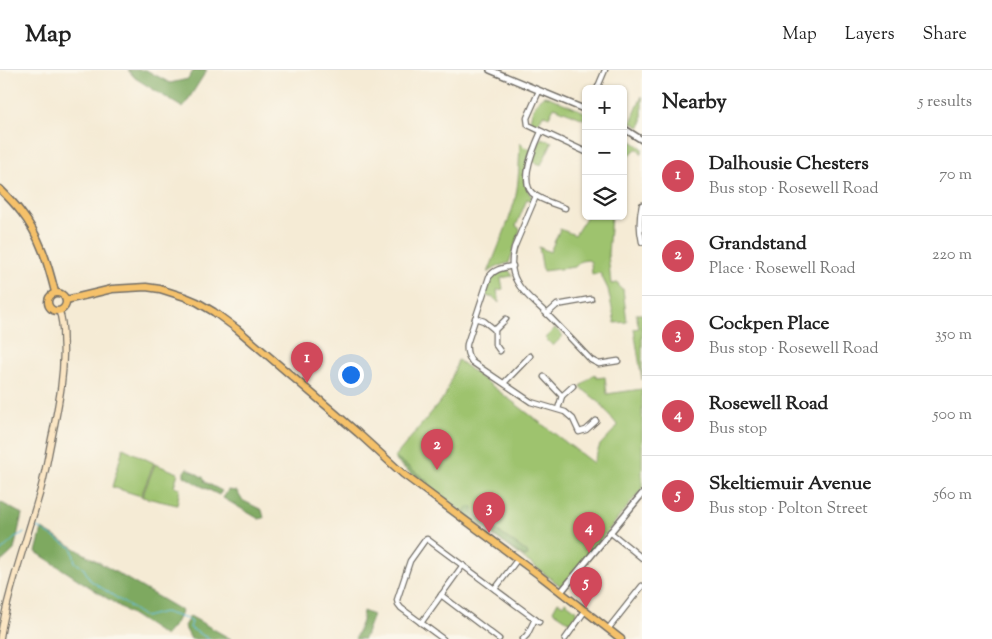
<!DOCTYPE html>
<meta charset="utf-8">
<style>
body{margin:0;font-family:"Sorts Mill Goudy",serif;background:#f2f2f2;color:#222}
.controls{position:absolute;right:15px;top:15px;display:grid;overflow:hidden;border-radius:8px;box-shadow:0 1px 4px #0004}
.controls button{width:45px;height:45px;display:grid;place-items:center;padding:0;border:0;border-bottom:1px solid #e0e0e0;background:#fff;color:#222;font:25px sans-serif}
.you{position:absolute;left:350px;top:304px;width:18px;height:18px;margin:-12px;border:4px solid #fff;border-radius:50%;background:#1a73e8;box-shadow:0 0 0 8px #1a73e833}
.badge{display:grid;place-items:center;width:32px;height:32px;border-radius:50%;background:#d1495b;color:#fff;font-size:16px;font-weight:700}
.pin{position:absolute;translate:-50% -41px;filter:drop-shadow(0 1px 2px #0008)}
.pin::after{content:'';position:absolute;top:26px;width:18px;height:15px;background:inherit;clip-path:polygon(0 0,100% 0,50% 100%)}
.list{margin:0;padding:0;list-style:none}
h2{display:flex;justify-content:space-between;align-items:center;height:65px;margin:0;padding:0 20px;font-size:21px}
h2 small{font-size:16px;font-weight:400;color:#767676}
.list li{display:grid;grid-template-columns:32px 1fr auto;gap:15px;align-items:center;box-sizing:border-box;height:80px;padding:0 20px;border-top:1px solid #e0e0e0}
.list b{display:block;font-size:19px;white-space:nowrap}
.list p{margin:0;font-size:16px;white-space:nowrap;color:#767676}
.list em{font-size:16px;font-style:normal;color:#767676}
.icon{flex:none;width:28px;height:28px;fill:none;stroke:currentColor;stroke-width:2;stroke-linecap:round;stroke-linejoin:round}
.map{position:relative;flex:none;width:642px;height:569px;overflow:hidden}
header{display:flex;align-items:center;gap:30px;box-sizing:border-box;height:70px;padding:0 25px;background:#fff;border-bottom:1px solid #e0e0e0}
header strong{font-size:24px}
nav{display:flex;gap:28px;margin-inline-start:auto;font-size:18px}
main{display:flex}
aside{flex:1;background:#fff}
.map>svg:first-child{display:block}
.green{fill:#9ec36e;stroke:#64774c}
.forest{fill:#7ea961;stroke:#546a46}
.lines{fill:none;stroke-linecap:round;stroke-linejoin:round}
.stream{stroke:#66c2e4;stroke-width:1}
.minor-casing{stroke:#726e66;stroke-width:7}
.tertiary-casing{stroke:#726e66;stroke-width:8}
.secondary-casing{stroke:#726e66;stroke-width:8}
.primary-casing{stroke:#726e66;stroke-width:9}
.minor{stroke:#fff;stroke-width:4.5}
.tertiary{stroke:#fff;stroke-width:5}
.secondary{stroke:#fbe6c4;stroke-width:5.5}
.primary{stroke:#f5c16b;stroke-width:6}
</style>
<header>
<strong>Map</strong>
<nav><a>Map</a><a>Layers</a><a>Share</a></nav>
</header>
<main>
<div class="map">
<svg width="642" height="569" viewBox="0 0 642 569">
<rect width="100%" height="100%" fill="#fbf7ec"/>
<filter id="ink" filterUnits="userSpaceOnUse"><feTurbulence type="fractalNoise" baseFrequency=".02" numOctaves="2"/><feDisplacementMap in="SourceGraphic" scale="10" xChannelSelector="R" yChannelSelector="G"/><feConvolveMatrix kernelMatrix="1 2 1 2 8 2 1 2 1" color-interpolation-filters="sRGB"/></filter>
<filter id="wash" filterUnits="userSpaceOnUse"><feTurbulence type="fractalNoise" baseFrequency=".0096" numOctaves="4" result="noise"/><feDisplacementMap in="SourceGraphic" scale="20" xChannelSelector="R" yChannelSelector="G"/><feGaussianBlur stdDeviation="1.12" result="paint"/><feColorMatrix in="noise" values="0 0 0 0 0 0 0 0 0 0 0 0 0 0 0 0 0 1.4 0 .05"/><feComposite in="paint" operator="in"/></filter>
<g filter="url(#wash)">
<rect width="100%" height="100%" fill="#f5ebd5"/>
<g class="green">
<path d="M544,26l5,1 33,14 4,2v7l-32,-13 -5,10 -6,-3 -6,12 -6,-1c-3,-8 5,-26 13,-29z"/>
<polygon points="642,26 642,53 639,57 631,52"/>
<polygon points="541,68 552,72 541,95 532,91"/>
<polygon points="629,69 642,78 642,84 638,79 636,79 623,92 623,81"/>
<path d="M520,73l4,4 7,2c-3,11 -7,26 -5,37 2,7 6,8 6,15l-5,-2 -11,27 3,2 1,2 -11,33 -14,4 -7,6c9,-24 20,-48 27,-73 4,-18 4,-38 5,-57z"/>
<polygon points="587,146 611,146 608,184 611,214 618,213 620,218 623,219 627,252 615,253 608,219 600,203 592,205 591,192 588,190 581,191 575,197 543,201 539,177 550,182 560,159 575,165"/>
<path d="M509,200l2,4h1v2l-11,2 2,11 -6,1 2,13 -5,-5 -8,-2c5,-17 3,-22 23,-26z"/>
<polygon points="636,244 642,244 642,310 634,259 639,258"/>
<polygon points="555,258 563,266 553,276 545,268"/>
<polygon points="458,290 593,393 600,375 618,356 599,332 580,317 594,304 597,308 605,307 607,324 642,319 642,419 562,517 462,442 394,388 445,326"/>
<polygon points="123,378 154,393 141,426 112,417"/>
<polygon points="155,394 178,403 174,416 180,418 177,435 142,427"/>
<polygon points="558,532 563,535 565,532 576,540 576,547 571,553 553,541"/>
</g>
<g class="forest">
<polygon points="128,0 146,0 170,13 188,9 194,0 207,0 183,38 135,8"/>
<polygon points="397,388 426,410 437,422 437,425 396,391"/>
<polygon points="187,398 204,408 205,412 222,421 219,425 197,414 184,406 184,402"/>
<polygon points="228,420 237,421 242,430 262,440 264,448 259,449 223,428"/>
<polygon points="0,432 22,444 14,480 0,493"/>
<polygon points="471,436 473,438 473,444 527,482 528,486 524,487 465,445 464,440"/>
<polygon points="42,459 182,541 176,553 165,566 36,482"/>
<polygon points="363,541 373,545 364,569 355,569 362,551"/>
<polygon points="190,546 231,569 191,569 184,556"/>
</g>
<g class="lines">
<g class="stream">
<polyline points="30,460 37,457 72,478 75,492 84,499 90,510 145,547 164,542 187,549 192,552 190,558 209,569"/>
<polyline points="0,482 17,466 24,463"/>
</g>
</g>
</g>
<g filter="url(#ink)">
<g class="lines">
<g class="minor-casing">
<g id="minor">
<polyline points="597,19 605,0"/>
<polyline points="539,21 527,48 528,55 586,82"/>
<path d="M541,62c-6,13 -22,48 -9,61 8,7 22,11 33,15"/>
<path d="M536,126l-22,52c-3,11 -3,24 3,34 6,12 19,21 29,31 15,15 30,31 45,47l8,4 19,-3"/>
<path d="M642,135c-3,13 -3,24 0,37"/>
<path d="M513,196c-10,2 -19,3 -24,11l-22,67c-1,8 1,12 5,18l59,40 34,10 8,7 6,13 7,-2 10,-9"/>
<polyline points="547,244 557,235 591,229"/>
<polyline points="475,248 484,251 495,260"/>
<polyline points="500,281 495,274 495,260 506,249"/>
<polyline points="544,307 562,326"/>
<polyline points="504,313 530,286"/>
<polyline points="558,339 562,326 573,316"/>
<polyline points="610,462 642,488"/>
<polyline points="495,519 517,490"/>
<polyline points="441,525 499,569"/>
<polyline points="421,553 463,495"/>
<polyline points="608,559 642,516"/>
<polyline points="443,569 401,538 398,534 397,530 410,491 425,470 427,469 539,552"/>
<polyline points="523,569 527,565 535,549"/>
<polyline points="565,569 585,541"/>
</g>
</g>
<g class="tertiary-casing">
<g id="tertiary">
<polyline points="490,0 586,40"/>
<polyline points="623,58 642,70"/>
<polyline points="561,522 642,424"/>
</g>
</g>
<g class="secondary-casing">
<path id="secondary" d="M0,569c8,-48 25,-94 38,-140 7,-22 10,-45 15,-67 6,-30 12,-60 10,-91 0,-10 0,-21 -4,-30"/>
</g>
<g class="primary-casing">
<g id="primary">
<path d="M0,119c7,7 15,15 21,23 19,24 27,52 34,80"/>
<circle cx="57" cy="232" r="9"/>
<polyline points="66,230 112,219 146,217 160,219 185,227 197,232 214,242 237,259 358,363 403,404 539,505 621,569"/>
</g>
</g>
<use href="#minor" class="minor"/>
<use href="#tertiary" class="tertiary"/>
<use href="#secondary" class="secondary"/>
<use href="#primary" class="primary"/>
</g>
</g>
</svg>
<div class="controls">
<button>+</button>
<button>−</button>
<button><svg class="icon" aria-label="layers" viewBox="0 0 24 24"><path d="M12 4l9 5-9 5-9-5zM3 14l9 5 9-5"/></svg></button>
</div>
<div class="you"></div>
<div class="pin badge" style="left:307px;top:313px">1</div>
<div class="pin badge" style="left:437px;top:400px">2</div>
<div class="pin badge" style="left:489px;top:463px">3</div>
<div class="pin badge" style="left:589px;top:483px">4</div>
<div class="pin badge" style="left:586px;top:538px">5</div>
</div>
<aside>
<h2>Nearby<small>5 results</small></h2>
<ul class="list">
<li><span class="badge">1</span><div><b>Dalhousie Chesters</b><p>Bus stop · Rosewell Road</p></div><em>70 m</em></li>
<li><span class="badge">2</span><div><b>Grandstand</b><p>Place · Rosewell Road</p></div><em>220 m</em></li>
<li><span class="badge">3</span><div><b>Cockpen Place</b><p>Bus stop · Rosewell Road</p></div><em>350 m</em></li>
<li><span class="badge">4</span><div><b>Rosewell Road</b><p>Bus stop</p></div><em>500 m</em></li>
<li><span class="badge">5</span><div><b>Skeltiemuir Avenue</b><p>Bus stop · Polton Street</p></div><em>560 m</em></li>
</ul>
</aside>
</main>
